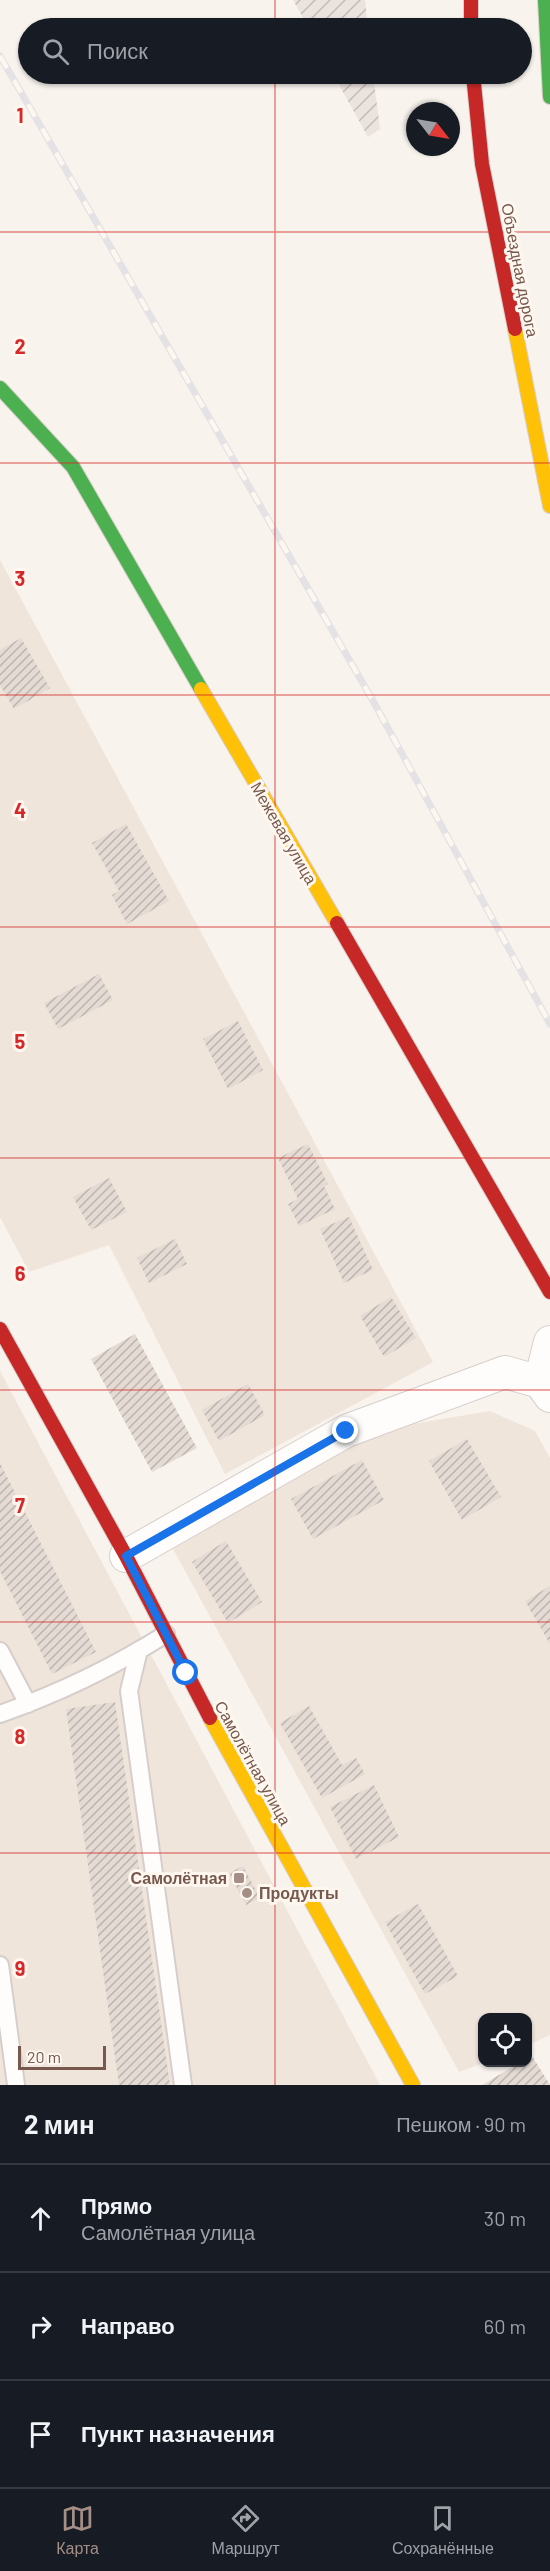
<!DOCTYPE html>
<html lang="ru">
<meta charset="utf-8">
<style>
body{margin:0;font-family:Barlow,sans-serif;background:#242831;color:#f1f3f6}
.controls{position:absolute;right:18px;bottom:18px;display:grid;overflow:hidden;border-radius:12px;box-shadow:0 2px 4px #0004}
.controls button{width:54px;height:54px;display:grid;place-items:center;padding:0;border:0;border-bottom:2px solid #363941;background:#171b24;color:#f1f3f6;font:30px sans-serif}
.compass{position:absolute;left:406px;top:102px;width:54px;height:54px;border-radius:50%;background:#171b24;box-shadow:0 2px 4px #0004;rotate:121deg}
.scale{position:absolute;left:18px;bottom:15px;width:88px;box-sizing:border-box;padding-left:6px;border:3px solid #76584d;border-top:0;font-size:16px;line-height:21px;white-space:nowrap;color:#76584d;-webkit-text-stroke:4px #fef7ef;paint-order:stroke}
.stop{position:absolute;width:18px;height:18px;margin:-14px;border:4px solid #1a73e8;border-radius:50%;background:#fff}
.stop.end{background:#1a73e8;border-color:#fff;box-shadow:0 2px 6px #0008}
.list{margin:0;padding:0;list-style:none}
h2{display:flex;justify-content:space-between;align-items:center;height:78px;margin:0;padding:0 24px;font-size:26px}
h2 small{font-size:20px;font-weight:400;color:#9ea1a6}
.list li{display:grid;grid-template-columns:39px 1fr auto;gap:18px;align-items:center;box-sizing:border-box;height:108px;padding:0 24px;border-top:2px solid #363941}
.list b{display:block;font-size:22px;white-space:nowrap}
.list p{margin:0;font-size:20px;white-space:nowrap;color:#9ea1a6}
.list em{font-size:20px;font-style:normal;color:#9ea1a6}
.icon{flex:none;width:33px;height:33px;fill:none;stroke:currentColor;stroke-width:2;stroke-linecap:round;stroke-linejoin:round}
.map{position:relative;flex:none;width:550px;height:2085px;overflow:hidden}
.search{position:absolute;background:#171b24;box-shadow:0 2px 4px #0004;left:18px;right:18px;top:18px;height:66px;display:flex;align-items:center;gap:15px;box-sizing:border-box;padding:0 21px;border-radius:33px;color:#9ea1a6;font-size:22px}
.sheet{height:402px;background:#171b24}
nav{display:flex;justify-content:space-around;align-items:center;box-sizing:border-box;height:84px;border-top:2px solid #363941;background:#171b24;font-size:16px;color:#9ea1a6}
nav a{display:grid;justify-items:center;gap:3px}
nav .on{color:#a48e85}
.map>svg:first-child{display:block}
.residential{fill:#f0e5db}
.industrial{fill:url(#industrial-furrows)}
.building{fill:url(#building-hatch)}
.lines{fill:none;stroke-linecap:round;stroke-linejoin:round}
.lane-casing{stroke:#d6ceca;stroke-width:20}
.street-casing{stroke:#d6ceca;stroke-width:34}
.fast-casing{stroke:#d7ceca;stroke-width:16}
.slow-casing{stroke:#d7ceca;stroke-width:16}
.jam-casing{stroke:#d7ceca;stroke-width:16}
.lane{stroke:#fefdfc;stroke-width:16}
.street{stroke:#fefdfc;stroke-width:32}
.fast{stroke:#4caf50;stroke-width:14}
.slow{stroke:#ffc107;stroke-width:14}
.jam{stroke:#c62828;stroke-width:14}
.rail-casing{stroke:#e4e2e5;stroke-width:7}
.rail{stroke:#fef7ef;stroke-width:4.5;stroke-dasharray:14;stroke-linecap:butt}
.route{stroke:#1a73e8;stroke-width:8}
.grid{fill:none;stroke:#d62828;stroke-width:1.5;stroke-opacity:0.55}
.poi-dot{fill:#a48e85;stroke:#fef7ef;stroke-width:2}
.labels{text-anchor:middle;stroke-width:6;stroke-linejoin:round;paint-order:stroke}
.street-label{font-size:16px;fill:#76584d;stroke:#fef7ef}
.poi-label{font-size:16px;font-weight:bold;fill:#76584d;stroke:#fef7ef;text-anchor:end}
.grid-label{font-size:20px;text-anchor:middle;font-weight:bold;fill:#d62828;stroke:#fef7ef;stroke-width:6;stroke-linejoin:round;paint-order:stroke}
</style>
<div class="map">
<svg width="550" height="2085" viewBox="0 0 550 2085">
<defs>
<pattern id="industrial-furrows" width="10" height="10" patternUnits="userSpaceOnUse" patternTransform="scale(1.5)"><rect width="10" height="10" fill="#ebe3de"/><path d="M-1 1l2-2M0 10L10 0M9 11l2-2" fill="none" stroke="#c3bbb6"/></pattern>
<pattern id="building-hatch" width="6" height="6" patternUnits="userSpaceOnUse" patternTransform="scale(1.5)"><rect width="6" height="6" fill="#e4dbd4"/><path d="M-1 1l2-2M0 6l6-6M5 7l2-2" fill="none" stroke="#bdb4ae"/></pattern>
</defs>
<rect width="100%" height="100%" fill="#f8f3ed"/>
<g class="residential">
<polygon points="0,560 433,1362 225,1474 109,1245 29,1272 0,1217"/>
<polygon points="0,1371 380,2085 0,2085"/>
<polygon points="490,1411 535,1431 550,1458 550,2035 528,2045 528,2018 482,2018 483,2063 459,2072 173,1549 371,1431"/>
</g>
<g class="industrial">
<polygon points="293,0 365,0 368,28 309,28"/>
<polygon points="333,74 373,74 380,129 368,137"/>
</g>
<g class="building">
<polygon points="21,638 50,688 14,709 0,685 0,650"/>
<polygon points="126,824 169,901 127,924 112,895 119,891 92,843"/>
<polygon points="99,974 113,1000 58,1029 44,1003"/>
<polygon points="238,1021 263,1070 228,1089 203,1039"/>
<polygon points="308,1144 328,1184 324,1186 335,1209 299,1226 288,1204 298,1199 278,1158"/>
<polygon points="109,1178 127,1212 91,1230 73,1197"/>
<polygon points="349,1217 373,1270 344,1283 320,1229"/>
<polygon points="175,1239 187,1264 149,1283 137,1258"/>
<polygon points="391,1297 416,1338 384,1357 360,1316"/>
<polygon points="135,1334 197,1448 152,1472 91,1359"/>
<polygon points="248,1384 265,1415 219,1441 202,1410"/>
<polygon points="467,1439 501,1497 462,1520 429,1461"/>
<polygon points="362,1460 384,1500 313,1539 291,1499"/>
<polygon points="0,1463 96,1652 52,1674 0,1571"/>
<polygon points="226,1541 262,1602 228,1623 192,1562"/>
<polygon points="550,1586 550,1644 525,1601"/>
<polygon points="115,1702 170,2085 119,2085 66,1709"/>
<polygon points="309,1706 342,1765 356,1758 365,1774 322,1798 280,1723"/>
<polygon points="374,1785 399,1837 356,1859 330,1807"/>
<polygon points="243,1866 260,1898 246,1905 229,1873"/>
<polygon points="418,1904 458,1976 425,1994 385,1922"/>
<polygon points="532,2056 550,2085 482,2085 521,2062 528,2062 528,2059"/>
</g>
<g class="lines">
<g class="lane-casing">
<g id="lane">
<polyline points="139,1650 129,1691 183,2085"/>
<polyline points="0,1651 28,1704"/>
<path d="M0,1714c57,-20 115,-48 166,-80"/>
<polyline points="0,1965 16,2085"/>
</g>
</g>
<g class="street-casing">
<g id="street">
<polyline points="550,1342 540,1382 550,1396"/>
<polyline points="126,1556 346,1431 505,1372 540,1382"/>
</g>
</g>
<g class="fast-casing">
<g id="fast">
<polyline points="545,0 550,97"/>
<polyline points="0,388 73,467 201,689"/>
</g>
</g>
<g class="slow-casing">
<g id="slow">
<polyline points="515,329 550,506"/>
<polyline points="201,689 337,923"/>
<polyline points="210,1718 413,2085"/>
</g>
</g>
<g class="jam-casing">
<g id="jam">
<polyline points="471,0 471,28"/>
<polyline points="473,74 482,164 515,329"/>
<polyline points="337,923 550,1292"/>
<polyline points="0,1329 126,1556 210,1718"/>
</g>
</g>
<use href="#lane" class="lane"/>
<use href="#street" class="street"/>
<use href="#fast" class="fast"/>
<use href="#slow" class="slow"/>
<use href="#jam" class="jam"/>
<g class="rail-casing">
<polyline id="rail" points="0,56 372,699 550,1024"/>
</g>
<use href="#rail" class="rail"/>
</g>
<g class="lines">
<polyline class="route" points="186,1673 126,1556 346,1431"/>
</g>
<path class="grid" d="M275,0v28M275,74v2011M0,232h550M0,463h550M0,695h550M0,927h550M0,1158h550M0,1390h550M0,1622h550M0,1853h550"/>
<g class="poi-dot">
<rect x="233" y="1872" width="12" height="12" rx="3"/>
<circle cx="247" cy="1893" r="6"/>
</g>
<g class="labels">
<g class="street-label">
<text transform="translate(520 270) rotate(79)" y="6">Объездная дорога</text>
<text transform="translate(284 833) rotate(60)" y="6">Межевая улица</text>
<text transform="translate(253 1763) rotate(61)" y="6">Самолётная улица</text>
</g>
<g class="poi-label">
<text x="227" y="1884">Самолётная</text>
<text x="259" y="1899" text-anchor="start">Продукты</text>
</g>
</g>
<g class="grid-label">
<text x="20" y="123">1</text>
<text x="20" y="354">2</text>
<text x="20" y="586">3</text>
<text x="20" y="818">4</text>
<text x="20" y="1049">5</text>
<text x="20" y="1281">6</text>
<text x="20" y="1513">7</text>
<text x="20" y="1744">8</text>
<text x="20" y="1976">9</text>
</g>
</svg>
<div class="controls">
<button><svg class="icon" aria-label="locate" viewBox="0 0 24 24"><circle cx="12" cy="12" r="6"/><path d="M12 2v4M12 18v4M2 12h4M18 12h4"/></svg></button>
</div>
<svg class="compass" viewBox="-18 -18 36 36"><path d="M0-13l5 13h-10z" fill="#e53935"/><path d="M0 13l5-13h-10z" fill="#9ea1a6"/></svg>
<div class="scale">20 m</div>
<div class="stop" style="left:186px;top:1673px"></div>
<div class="stop end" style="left:346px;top:1431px"></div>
<div class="search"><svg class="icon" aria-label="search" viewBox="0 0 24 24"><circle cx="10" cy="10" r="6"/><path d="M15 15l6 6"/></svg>Поиск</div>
</div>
<section class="sheet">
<h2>2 мин<small>Пешком · 90 m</small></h2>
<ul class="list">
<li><svg class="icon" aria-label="ahead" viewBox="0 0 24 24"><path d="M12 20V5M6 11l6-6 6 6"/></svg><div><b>Прямо</b><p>Самолётная улица</p></div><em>30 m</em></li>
<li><svg class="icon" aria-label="right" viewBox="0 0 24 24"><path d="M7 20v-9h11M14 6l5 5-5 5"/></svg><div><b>Направо</b></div><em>60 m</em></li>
<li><svg class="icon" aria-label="arrive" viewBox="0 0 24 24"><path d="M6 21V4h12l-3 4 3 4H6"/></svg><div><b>Пункт назначения</b></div></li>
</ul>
</section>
<nav>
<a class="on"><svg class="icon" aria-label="map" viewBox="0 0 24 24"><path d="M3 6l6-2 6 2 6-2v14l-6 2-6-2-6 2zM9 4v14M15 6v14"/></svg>Карта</a>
<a><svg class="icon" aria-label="directions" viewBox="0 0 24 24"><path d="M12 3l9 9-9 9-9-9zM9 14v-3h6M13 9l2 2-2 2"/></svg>Маршрут</a>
<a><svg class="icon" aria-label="saved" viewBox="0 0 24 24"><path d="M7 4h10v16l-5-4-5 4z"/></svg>Сохранённые</a>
</nav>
